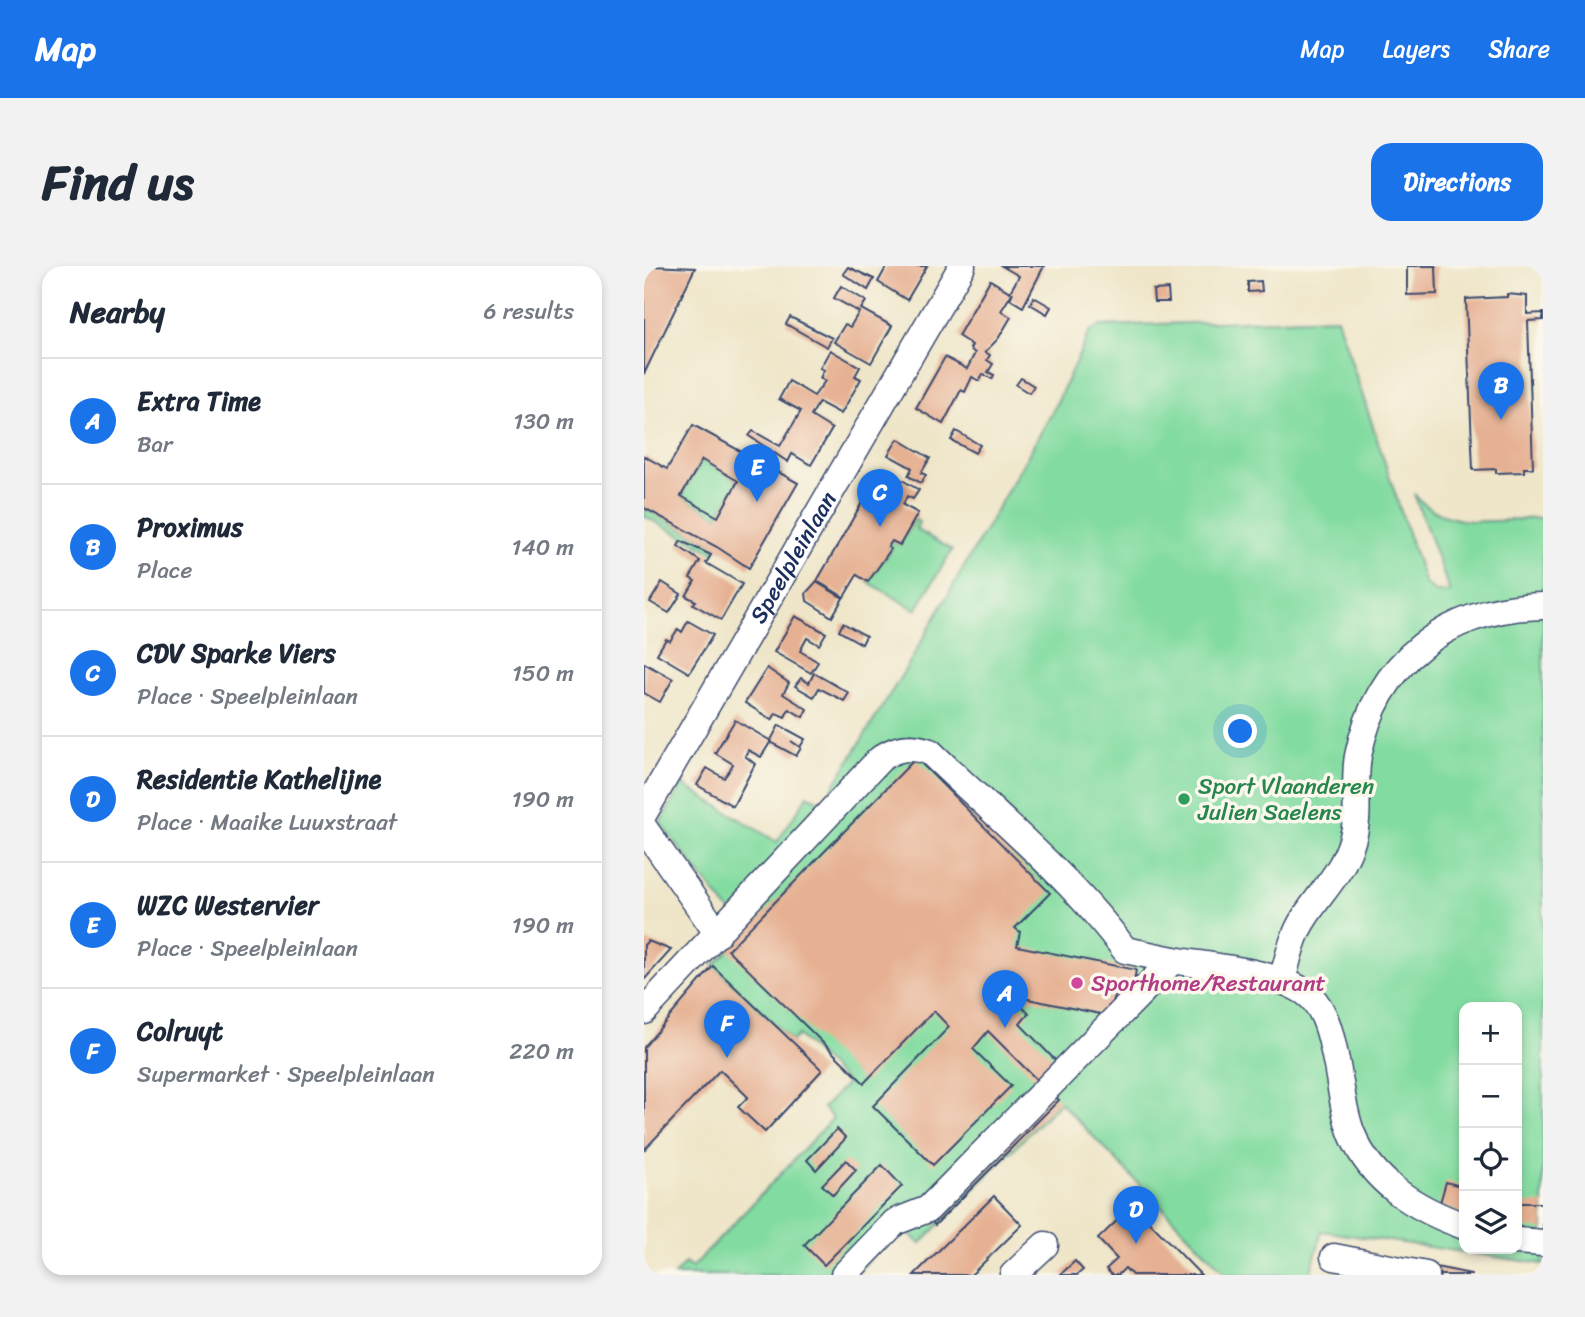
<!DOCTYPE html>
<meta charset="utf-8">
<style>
body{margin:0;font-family:Sriracha,sans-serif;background:#f2f2f3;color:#1f2937}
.controls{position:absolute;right:21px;bottom:21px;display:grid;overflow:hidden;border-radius:14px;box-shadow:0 4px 10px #0003}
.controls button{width:63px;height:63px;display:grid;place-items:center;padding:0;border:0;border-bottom:2px solid #e0e1e3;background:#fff;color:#1f2937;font:35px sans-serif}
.you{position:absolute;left:597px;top:466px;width:24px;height:24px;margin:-18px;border:5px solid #fff;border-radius:50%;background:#1a73e8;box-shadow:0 0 0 10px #1a73e833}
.badge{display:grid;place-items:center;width:46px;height:46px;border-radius:50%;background:#1a73e8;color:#fff;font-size:23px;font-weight:700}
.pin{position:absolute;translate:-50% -58px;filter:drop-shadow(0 2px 4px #0008)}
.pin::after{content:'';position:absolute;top:37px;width:24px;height:21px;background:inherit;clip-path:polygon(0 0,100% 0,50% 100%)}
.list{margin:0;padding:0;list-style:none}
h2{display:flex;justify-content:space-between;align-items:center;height:91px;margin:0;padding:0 28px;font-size:30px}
h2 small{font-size:23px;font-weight:400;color:#747a83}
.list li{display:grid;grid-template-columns:46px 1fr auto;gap:21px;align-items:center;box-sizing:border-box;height:126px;padding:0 28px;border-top:2px solid #e0e1e3}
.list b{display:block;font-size:26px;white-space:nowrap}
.list p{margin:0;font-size:23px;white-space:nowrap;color:#747a83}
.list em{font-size:23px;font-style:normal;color:#747a83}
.icon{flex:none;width:38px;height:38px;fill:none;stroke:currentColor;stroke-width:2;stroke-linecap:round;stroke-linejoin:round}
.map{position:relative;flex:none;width:899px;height:1009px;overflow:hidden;border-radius:21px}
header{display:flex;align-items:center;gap:42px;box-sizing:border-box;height:98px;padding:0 35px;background:#1a73e8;color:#fff}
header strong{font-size:33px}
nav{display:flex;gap:38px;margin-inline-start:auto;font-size:24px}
.intro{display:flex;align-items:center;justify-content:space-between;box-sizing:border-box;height:168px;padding:0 42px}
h1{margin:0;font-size:49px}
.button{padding:18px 32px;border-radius:21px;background:#1a73e8;color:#fff;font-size:24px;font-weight:700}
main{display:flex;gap:42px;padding:0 42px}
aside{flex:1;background:#fff;border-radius:21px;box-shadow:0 4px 10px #0003}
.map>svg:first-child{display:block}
.green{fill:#82dba0;stroke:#4e857f;stroke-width:2;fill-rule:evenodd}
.building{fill:#e6b193;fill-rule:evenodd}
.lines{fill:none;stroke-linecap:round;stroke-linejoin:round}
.minor-casing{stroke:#3b4a6e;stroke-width:29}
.minor{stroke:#fff;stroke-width:26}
.leisure-dot{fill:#2e9e5b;stroke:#fbf7ec;stroke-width:2.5}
.hotel-dot{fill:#d1479c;stroke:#fbf7ec;stroke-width:2.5}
.labels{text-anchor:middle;stroke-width:7;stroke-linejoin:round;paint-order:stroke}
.street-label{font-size:23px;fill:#1b2f5e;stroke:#fbf7ec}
.leisure-label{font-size:23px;fill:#27864d;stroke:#fbf7ec;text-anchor:start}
.hotel-label{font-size:23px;fill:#b23c85;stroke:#fbf7ec;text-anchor:start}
</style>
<header>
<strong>Map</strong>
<nav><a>Map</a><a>Layers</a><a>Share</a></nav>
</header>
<div class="intro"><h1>Find us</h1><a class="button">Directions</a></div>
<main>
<aside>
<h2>Nearby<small>6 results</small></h2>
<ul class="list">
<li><span class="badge">A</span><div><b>Extra Time</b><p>Bar</p></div><em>130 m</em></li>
<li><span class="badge">B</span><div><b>Proximus</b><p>Place</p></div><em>140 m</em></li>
<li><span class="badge">C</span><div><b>CDV Sparke Viers</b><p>Place · Speelpleinlaan</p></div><em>150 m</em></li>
<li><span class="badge">D</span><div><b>Residentie Kathelijne</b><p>Place · Maaike Luuxstraat</p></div><em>190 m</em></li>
<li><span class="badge">E</span><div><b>WZC Westervier</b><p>Place · Speelpleinlaan</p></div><em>190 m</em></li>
<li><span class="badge">F</span><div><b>Colruyt</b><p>Supermarket · Speelpleinlaan</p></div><em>220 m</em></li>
</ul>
</aside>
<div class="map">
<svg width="899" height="1009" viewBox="0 0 899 1009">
<rect width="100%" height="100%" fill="#fbf7ec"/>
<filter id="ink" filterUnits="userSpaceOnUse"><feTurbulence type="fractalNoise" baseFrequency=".0143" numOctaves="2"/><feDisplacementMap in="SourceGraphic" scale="14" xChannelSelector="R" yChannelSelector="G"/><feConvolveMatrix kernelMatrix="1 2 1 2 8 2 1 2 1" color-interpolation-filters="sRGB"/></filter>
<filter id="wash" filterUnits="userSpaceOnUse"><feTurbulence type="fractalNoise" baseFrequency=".00686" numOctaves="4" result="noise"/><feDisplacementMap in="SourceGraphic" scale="28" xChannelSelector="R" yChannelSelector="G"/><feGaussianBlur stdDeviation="1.57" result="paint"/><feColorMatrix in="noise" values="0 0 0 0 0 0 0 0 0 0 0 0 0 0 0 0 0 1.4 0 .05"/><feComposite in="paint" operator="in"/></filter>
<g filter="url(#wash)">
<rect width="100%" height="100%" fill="#efe6c9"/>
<g class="green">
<path d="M693,52l88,266 10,8h15l-36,-98c32,39 84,25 129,24v746l-221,-33 -12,44h-83l-167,-173 -140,142 -18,-17 -47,48h-181l11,-12 7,5 141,-150 -10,-10 24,-25 -49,-48 -6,6 -79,-75 37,-39 -24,-20 -66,-84 22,-39 95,58 31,-47 15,8 85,-138 144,-252 38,-82 10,-5zM820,741h53v242h-53z"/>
<polygon points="58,194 94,215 74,251 37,230"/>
<polygon points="0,242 73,281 70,287 0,250"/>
<polygon points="271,253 275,256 272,263 308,284 272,344 224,316 247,284 244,281 248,275 256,279"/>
</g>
<g id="blocks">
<g class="building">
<polygon points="7,0 51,2 0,108 0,15"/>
<polygon points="243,0 283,0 263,34 234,16"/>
<polygon points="358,0 400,0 379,41 366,33 369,26 357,45 367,51 354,73 341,86 346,89 343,94 349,98 344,106 350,109 348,113 339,108 335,115 328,111 321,126 317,124 299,158 272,142 301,91 323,103 331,87 326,83 328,79 314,70 346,14 366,26 375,10"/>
<polygon points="763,0 792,0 793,28 763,29"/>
<polygon points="204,1 230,13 224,24 199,8"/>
<polygon points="617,15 618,25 604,26 604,16"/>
<polygon points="197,20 222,35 217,43 248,60 227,97 190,76 201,58 206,61 215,46 190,32"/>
<polygon points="524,23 525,36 510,36 509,24"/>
<polygon points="863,28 883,30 883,48 899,47 899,54 884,55 889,202 880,202 880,206 852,207 852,203 829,204 822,33 863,31"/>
<polygon points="390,31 407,41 403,48 386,38"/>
<polygon points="146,51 188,72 183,81 142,58"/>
<polygon points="186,84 216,101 211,110 217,113 197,148 175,136 167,150 188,163 167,199 148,188 144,196 105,170 109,165 136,180 157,145 135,133 145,115 170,130 181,115 176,112 180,104 176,102"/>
<polygon points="377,112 390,120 385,127 372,119"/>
<path d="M49,159l105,58 -49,85 -32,-21 -73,-39v-52l23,13zM58,194l36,21 -20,36 -37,-21z"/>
<polygon points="312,165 336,179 331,187 307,174"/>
<polygon points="254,173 286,192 277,207 282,209 277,217 264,210 268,202 244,189"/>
<polygon points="238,202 275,224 269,233 263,230 259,239 274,247 256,279 248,275 244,281 247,283 224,316 213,309 200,331 173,315"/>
<polygon points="37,275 67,289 62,297 98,318 77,354 49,338 52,335 42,330 51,315 46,312 56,295 34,280"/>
<polygon points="18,316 37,328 25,347 6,336"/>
<polygon points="172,316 199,332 188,351 163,335 162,327"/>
<polygon points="151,350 182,367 175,379 163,372 156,385 174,396 167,407 130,386"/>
<polygon points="44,355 69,369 45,407 13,388 22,373 26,375 34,363 38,366"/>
<polygon points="199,357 222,370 218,378 195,365"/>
<polygon points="0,397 29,413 16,436 0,427"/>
<polygon points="123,402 145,417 139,428 163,443 159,451 145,443 141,451 132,447 128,454 101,437"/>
<polygon points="170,407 205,427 200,435 175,422 170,431 151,420 157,412 165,417"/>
<polygon points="91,454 127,475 117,491 104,484 101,490 111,498 89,540 53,519 63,502 80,512 85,505 89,498 71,487"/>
<polygon points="135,459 161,473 156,481 147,475 157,482 152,490 126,476"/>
<polygon points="272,492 406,627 371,662 376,666 373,680 492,704 488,727 472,724 466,750 379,732 378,741 385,747 376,758 414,797 396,817 344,765 329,783 367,820 289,899 229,840 305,761 290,745 220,817 84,684"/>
<polygon points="4,675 27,684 0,714 0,679"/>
<polygon points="69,700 178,804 121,866 94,841 104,831 76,804 0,884 0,781"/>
<polygon points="408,827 415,834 291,959 284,952"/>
<polygon points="193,863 202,872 172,904 163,894"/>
<polygon points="202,894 212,904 189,929 178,919"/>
<polygon points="238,899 258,920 180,999 160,979"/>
<polygon points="802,916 820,921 820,948 795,940"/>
<polygon points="350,930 378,959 327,1009 270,1009"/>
<polygon points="873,937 899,937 899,964 873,960"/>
<polygon points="489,939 557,1009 488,1009 481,1002 474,1009 468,1009 462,1003 473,993 454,973"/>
<polygon points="431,995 439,1004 433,1009 416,1009"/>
<polygon points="792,1001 827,1008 827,1009 790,1009"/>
</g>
</g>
</g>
<g filter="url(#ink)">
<use href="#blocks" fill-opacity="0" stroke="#3b4a6e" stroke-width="2"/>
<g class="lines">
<g class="minor-casing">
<g id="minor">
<path id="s1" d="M0,547l318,-547"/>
<polyline points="0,562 74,668"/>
<path d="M638,715c6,-22 10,-45 23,-64 17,-26 38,-46 47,-76 9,-28 1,-57 6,-85 19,-96 90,-148 185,-150"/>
<path d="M0,745l235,-251c16,-13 32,-15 51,-8 66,64 141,125 195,198l48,10"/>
<polyline points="873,975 899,977"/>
<polyline points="690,991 782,1009"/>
<path d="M200,1009l51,-53 33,-13 245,-249c37,7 109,11 138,37 15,15 20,39 24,59 6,26 7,53 17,78 20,49 65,75 112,92"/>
<polyline points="369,1009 401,979"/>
</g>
</g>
<use href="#minor" class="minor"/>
</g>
</g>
<circle class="leisure-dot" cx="540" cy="533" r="7"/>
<circle class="hotel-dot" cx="433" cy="717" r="7"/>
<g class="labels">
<g class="street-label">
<text dy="8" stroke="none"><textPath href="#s1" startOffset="296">Speelpleinlaan</textPath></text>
</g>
<g class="leisure-label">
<text x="554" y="528">Sport Vlaanderen<tspan x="554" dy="26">Julien Saelens</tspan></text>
</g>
<g class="hotel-label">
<text x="447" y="725">Sporthome/Restaurant</text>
</g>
</g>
</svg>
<div class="controls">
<button>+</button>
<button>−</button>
<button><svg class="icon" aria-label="locate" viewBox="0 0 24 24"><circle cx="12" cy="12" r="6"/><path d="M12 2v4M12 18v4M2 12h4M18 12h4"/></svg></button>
<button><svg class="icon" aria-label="layers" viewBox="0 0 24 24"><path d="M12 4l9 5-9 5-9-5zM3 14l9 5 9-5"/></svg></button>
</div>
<div class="you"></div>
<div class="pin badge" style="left:361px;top:762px">A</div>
<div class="pin badge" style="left:857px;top:154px">B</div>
<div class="pin badge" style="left:236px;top:261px">C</div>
<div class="pin badge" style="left:492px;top:978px">D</div>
<div class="pin badge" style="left:113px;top:236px">E</div>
<div class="pin badge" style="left:83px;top:792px">F</div>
</div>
</main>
